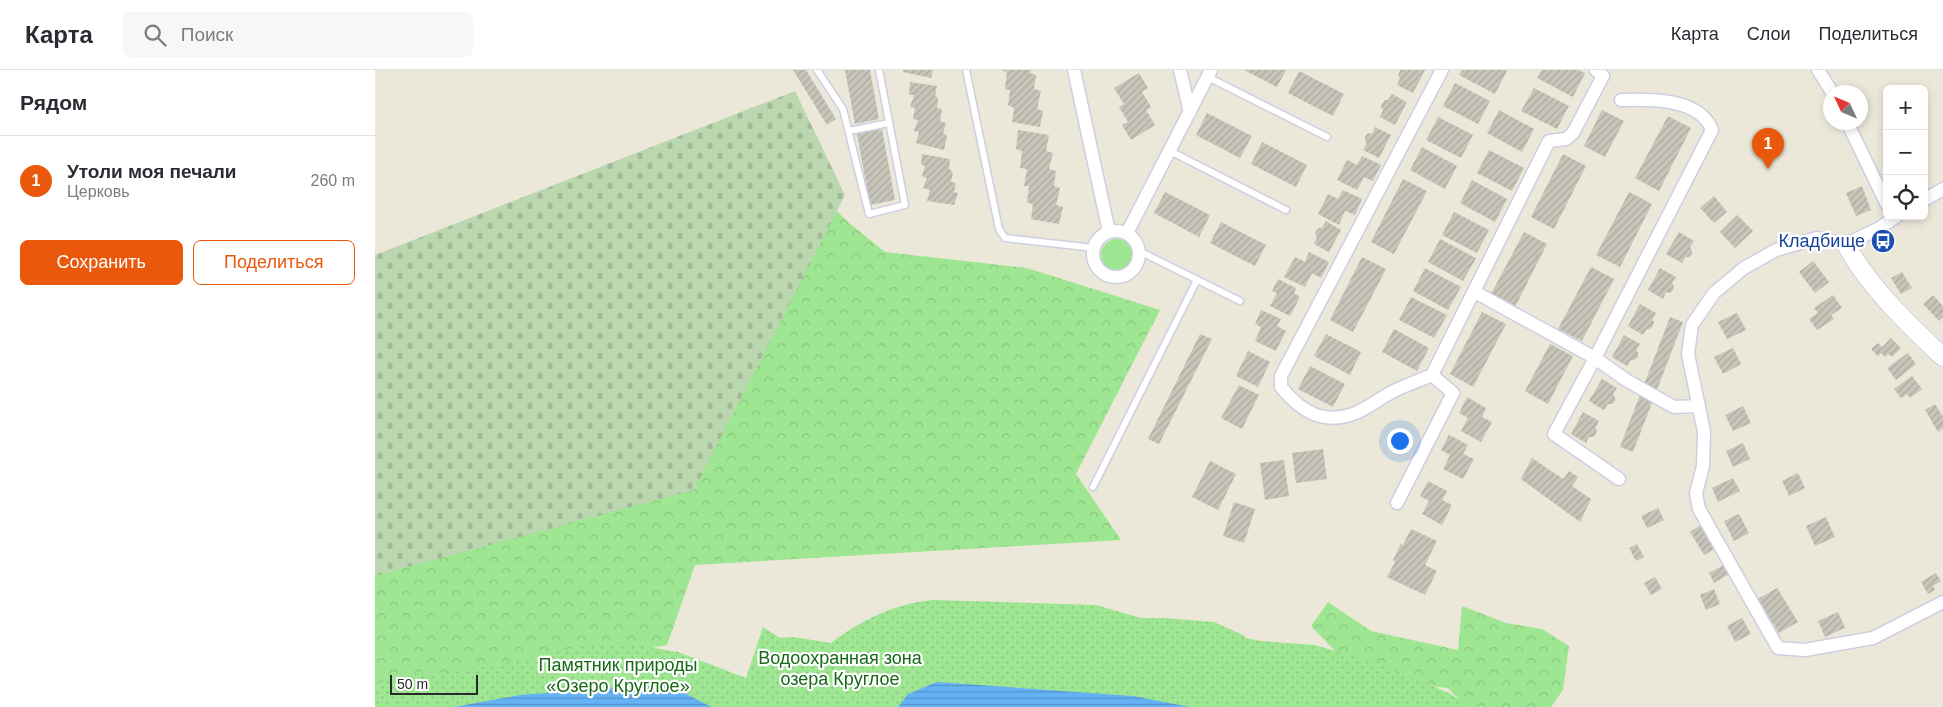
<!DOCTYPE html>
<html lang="ru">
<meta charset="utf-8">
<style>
body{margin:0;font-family:Arial,sans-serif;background:#f7f7f7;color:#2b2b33}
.controls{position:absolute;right:15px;top:15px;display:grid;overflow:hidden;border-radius:8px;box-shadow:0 2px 8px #0003}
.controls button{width:45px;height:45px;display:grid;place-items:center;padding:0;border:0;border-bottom:1px solid #e1e1e2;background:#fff;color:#2b2b33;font:25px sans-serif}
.compass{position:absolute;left:1448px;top:15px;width:45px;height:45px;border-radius:50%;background:#fff;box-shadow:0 2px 8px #0003;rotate:314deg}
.scale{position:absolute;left:15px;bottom:12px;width:88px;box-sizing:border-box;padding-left:5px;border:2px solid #292929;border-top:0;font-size:14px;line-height:18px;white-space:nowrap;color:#292929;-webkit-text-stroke:4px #fff;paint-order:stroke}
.you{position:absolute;left:1024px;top:370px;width:18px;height:18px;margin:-12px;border:4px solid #fff;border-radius:50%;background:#1a73e8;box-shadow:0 0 0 8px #1a73e833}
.badge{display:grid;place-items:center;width:32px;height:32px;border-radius:50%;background:#ea580c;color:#fff;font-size:16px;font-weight:700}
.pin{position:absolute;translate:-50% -41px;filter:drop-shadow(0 1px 2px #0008)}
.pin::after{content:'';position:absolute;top:26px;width:18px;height:15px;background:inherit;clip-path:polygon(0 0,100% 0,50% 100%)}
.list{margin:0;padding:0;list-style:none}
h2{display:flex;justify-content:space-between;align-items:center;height:65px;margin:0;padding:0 20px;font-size:21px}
h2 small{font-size:16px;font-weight:400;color:#7c7c81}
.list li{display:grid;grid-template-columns:32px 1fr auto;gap:15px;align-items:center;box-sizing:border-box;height:90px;padding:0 20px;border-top:1px solid #e1e1e2}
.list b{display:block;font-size:19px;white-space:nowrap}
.list p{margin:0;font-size:16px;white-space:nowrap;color:#7c7c81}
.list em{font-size:16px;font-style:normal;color:#7c7c81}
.actions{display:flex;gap:10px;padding:15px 20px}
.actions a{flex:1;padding:11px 0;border:1px solid #ea580c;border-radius:8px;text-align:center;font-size:18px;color:#ea580c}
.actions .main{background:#ea580c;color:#fff}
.icon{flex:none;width:28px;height:28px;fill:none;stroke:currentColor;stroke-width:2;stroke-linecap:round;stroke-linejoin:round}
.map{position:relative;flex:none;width:1568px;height:637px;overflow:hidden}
header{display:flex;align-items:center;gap:30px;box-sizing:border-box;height:70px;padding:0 25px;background:#fff;border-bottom:1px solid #e1e1e2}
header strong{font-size:24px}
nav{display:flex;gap:28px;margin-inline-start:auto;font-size:18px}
.search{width:350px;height:45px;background:#f7f7f7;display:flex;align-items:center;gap:12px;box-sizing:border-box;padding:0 18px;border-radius:8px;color:#7c7c81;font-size:19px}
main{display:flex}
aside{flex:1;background:#fff}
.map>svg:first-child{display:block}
.grass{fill:#9ee692}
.forest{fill:url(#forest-crowns)}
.cemetery{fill:url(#cemetery-stones)}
.park{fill:url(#park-dots)}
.water{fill:url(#water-rules)}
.building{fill:url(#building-hatch)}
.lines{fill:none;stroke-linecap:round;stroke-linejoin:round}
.lane-casing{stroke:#cecee3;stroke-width:9}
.street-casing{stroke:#cecee3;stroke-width:15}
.secondary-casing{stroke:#cecee3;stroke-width:20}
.lane{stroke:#fff;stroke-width:6}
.street{stroke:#fff;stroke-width:12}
.secondary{stroke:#fff;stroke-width:18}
.labels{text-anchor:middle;stroke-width:4.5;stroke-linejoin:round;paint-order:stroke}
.transit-label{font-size:18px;fill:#164399;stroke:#fff;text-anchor:end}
.park-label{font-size:18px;fill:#166915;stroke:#fff}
</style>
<header>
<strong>Карта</strong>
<div class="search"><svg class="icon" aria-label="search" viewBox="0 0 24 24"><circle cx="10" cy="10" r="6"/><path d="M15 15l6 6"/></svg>Поиск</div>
<nav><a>Карта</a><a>Слои</a><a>Поделиться</a></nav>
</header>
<main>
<aside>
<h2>Рядом<small></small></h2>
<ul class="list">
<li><span class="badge">1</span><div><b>Утоли моя печали</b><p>Церковь</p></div><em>260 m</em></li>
</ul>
<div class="actions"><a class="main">Сохранить</a><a>Поделиться</a></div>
</aside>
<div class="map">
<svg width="1568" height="637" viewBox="0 0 1568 637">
<defs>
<pattern id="forest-crowns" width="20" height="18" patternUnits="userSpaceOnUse" patternTransform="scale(1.25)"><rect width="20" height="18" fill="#9ee692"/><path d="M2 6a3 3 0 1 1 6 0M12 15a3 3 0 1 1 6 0" fill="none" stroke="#88c57e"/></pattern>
<pattern id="cemetery-stones" width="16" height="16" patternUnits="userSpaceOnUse" patternTransform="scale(1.25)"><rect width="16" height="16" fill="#bbd7af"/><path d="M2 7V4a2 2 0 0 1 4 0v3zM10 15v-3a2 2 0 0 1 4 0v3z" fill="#a1b997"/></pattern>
<pattern id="park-dots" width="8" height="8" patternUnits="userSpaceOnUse" patternTransform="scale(1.25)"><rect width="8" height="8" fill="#9ee692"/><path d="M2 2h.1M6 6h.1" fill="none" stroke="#88c57e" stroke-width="1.8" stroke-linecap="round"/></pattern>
<pattern id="water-rules" width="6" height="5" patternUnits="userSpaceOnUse" patternTransform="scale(1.25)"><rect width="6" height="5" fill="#65b3f5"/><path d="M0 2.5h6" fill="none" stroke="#5392c6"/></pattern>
<pattern id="building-hatch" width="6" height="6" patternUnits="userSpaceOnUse" patternTransform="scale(1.25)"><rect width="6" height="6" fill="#c7c4b9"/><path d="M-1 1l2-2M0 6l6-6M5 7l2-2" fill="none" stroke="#aba89f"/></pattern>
</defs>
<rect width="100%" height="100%" fill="#ece8d9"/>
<circle class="grass" cx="742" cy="185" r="16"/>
<g class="forest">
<polygon points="419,98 473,152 510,182 652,198 785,240 701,404 746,470 320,495 292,575 0,633 0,298"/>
<polygon points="953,532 996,561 1083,580 1087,536 1131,553 1167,559 1194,576 1188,620 1176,637 1091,637 1073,618 1031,614 961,582 936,556"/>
</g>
<polygon class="cemetery" points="420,21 470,125 319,420 0,506 0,185"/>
<path class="park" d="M559,530l162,5 45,13h23l50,4 29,13 3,3 15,3 54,4 64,19 70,29 18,12 7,2h-1099v-24l149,-23 56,-14 43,-3 55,9 68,26 17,-51 17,11 14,-1 37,6c30,-23 65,-40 103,-43z"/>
<g class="water">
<polygon points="562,612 758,626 815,637 523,637 533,624"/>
<polygon points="291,614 337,637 79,637 145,625"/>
</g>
<g class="building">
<polygon points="418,0 431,0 461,49 452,55"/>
<polygon points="470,0 495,0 504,49 480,54"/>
<polygon points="528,0 558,0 556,8 528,2"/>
<polygon points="625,0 656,0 655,3 661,5 659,19 666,21 662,39 668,41 665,57 637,52 639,38 633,35 635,20 630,19 632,2"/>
<polygon points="869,0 911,0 902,17"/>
<polygon points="1025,0 1050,0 1038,23 1022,15 1025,8 1023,6"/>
<polygon points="1087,0 1131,0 1132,1 1120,24 1084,5"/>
<polygon points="1167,0 1203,0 1210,3 1198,27 1162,8"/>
<polygon points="924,1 969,24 958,46 913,23"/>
<polygon points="764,3 773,18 767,22 776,37 771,40 780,55 756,70 747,55 753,52 744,37 749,34 739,18"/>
<polygon points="535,12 562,16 560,26 563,28 562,38 567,39 565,51 571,53 568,63 572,66 569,80 541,73 544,62 539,61 543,50 538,49 540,38 535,37 539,25 534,25"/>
<polygon points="1080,13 1115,31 1103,54 1068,36"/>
<polygon points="1159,18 1194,36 1182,59 1146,41"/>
<polygon points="1017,24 1032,32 1020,55 1005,47 1008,40 1006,37 1007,34 1010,30 1013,30"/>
<polygon points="1124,40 1159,59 1147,82 1112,63"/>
<polygon points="1227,40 1249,51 1230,87 1209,76"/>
<polygon points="832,43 877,66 865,88 821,65"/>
<polygon points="1293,46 1316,58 1284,121 1260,108"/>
<polygon points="1063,47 1098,65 1086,88 1051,70"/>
<polygon points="1000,57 1016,65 1004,88 988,80 992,73 990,71 990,67 993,63 997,64"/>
<polygon points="507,59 520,130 495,135 482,64"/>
<polygon points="643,60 674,65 671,81 678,83 674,99 681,101 679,116 685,118 681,135 688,137 684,154 656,149 658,135 652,132 654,116 649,116 652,99 645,98 647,81 641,79"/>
<polygon points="887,72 932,95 921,117 876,94"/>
<polygon points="1047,77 1082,96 1070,119 1035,100"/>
<polygon points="1114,80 1149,98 1137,121 1102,103"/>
<polygon points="547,84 575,89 574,99 578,102 576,112 581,113 579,122 583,123 579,135 552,131 555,120 548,118 552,108 547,106 550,96 546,95"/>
<polygon points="1188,84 1211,96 1179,159 1156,147"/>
<polygon points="987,86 1006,95 998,111 989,107 982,120 962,110 972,90 982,95"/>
<polygon points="1028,109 1052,121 1019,184 996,172"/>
<polygon points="1097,110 1132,129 1120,152 1085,133"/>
<polygon points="1487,116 1496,140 1481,146 1471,123"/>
<polygon points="968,120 987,129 980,145 970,141 964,155 943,144 953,124 963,129"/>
<polygon points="790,122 835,145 824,167 779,143"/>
<polygon points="1254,122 1277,134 1245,197 1221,185"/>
<polygon points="1339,126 1352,142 1339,153 1325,138"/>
<polygon points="1079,142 1114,160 1102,183 1067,165"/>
<polygon points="1362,145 1378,161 1360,178 1345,162"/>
<polygon points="951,151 966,160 954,182 939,174 942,167 940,165 941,161 944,158 947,158"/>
<polygon points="846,152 891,175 880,196 835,173"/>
<polygon points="1149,162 1172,174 1140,237 1116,224"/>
<polygon points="1304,162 1319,171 1315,177 1317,180 1317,184 1314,187 1310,187 1307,193 1291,184"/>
<polygon points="1065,169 1101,188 1088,211 1053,192"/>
<polygon points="934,182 954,192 946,208 937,203 930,217 909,207 920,187 930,192"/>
<polygon points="987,187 1011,199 978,262 955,250"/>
<polygon points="1438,191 1454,212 1440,223 1424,202"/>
<polygon points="1216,197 1239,209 1207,271 1183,259"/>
<polygon points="1050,198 1086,217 1073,240 1038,221"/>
<polygon points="1285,198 1301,207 1297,213 1299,216 1298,220 1295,223 1291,222 1288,229 1273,220"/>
<polygon points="1527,202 1537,218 1526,224 1516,208"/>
<polygon points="903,209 921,218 919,223 925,227 915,246 895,236 902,223 897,221"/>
<polygon points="1458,225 1467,238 1456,245 1459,249 1442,260 1434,249 1443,243 1439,238"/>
<polygon points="1558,225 1568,236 1568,247 1564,251 1548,234"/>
<polygon points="1036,227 1072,245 1059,268 1024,250"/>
<polygon points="1265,234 1281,243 1277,250 1279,252 1278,256 1275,259 1272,259 1268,265 1253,256"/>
<polygon points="886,240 906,249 902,256 911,261 901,281 880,271 886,257 880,254"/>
<polygon points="1107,242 1131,254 1098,317 1075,304"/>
<polygon points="1362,243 1371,260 1352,269 1343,252"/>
<polygon points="1295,247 1308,252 1258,382 1245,377"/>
<polygon points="1019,259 1054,278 1042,301 1007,282"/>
<polygon points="825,264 837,269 784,374 773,369"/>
<polygon points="951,264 986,282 975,305 939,286"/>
<polygon points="1249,265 1265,274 1261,280 1263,283 1263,287 1259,290 1256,290 1252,296 1237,287"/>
<polygon points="1516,268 1526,278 1517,287 1514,284 1510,287 1506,283 1503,286 1496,279 1503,273 1507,277"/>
<polygon points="1175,274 1198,286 1173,334 1150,321"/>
<polygon points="1358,278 1366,294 1348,304 1339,287"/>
<polygon points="873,281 895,292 883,317 861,306"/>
<polygon points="1533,283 1541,294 1521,310 1512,298"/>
<polygon points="935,296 970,314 958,337 923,319"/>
<polygon points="1537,306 1547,319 1535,328 1532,324 1526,328 1519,319"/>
<polygon points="1227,309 1242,318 1238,324 1240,327 1240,331 1237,334 1233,334 1229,340 1214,331"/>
<polygon points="864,315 884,325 867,359 846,348"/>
<polygon points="1092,327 1111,338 1107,347 1117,352 1106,372 1086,361 1093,348 1084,343"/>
<polygon points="1560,334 1568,347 1568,358 1563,362 1550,340"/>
<polygon points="1368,336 1376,353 1358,361 1350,345"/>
<polygon points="1208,342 1224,351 1220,358 1222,360 1221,364 1218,367 1214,367 1211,373 1196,364"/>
<polygon points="1074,365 1093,375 1088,384 1099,389 1088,409 1068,399 1075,385 1066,380"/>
<polygon points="1368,373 1375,389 1358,397 1351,381"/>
<polygon points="948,379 952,409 921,413 917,383"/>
<polygon points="1157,388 1188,409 1194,401 1203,407 1197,416 1216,429 1205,452 1146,409"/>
<polygon points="909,390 914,426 890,430 885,393"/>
<polygon points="835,391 861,404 843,440 817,427"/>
<polygon points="1423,403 1430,418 1414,426 1407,411"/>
<polygon points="1358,408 1365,421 1343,432 1337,418"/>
<polygon points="1053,411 1072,421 1067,430 1077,435 1067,455 1047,444 1054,431 1045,426"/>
<polygon points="859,432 880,439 869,473 848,466"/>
<polygon points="1283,438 1289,450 1272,458 1266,446"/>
<polygon points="1364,444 1374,463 1359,471 1349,451"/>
<polygon points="1451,447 1460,467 1440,476 1431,456"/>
<polygon points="1329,453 1343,477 1329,485 1315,462"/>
<polygon points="1036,459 1062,471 1050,495 1062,501 1050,525 1012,507 1020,492 1018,490 1026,474 1028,475"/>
<polygon points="1262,474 1269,487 1261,491 1254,478"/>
<polygon points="1351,494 1356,503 1339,513 1334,503"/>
<polygon points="1561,503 1566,511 1558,516 1560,520 1553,524 1546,512"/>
<polygon points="1280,507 1287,519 1276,525 1269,513"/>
<polygon points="1402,518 1423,552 1404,563 1383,529"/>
<polygon points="1339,519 1345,534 1331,540 1325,525"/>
<polygon points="1463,542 1470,558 1450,567 1443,551"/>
<polygon points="1367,548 1376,564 1360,572 1352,556"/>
</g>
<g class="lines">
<g class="lane-casing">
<g id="lane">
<polyline points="442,0 468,39 494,144 530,135 504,0"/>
<polyline points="591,0 624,159 630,168 719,178"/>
<polyline points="833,7 952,67"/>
<polyline points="474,61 514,53"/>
<polyline points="795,81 911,140"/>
<polyline points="764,181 865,231"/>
<polyline points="718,417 822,210"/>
</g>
</g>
<g class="street-casing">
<g id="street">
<polyline points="699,0 734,162"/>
<polyline points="805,0 815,42"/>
<path d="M1067,0l-161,306v11c21,26 44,39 77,25 12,-6 23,-14 34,-20 13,-7 27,-11 40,-17l117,-234 17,-2 7,-6 30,-57 -7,-6"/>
<polyline points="1443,0 1457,22"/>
<polyline points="1472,52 1512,135"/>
<polyline points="1549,130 1568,119"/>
<polyline points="1522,146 1503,159 1471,174 1442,168 1401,180 1369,198 1339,223 1317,255 1313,284 1329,362 1328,396 1321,423 1324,439 1403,578 1430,580 1498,568 1568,532"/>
<circle cx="741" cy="184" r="23"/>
<polyline points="752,163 836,0"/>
<polyline points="1100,222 1220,288 1251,310 1299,337 1324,336"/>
<path d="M1244,409l-65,-45 41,-76 117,-228c-12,-32 -62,-31 -91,-30"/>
<polyline points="1022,433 1078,323 1057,305"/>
</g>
</g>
<g class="secondary-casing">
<path id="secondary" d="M1471,174c20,40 64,82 97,113"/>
</g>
<use href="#lane" class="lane"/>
<use href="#street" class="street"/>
<use href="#secondary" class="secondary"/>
</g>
<defs>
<g id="bus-disc" transform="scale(1.25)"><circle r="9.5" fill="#1a4fb4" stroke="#fff"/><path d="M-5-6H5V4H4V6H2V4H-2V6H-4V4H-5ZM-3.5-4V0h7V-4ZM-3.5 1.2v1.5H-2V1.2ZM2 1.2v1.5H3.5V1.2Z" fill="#fff"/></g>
</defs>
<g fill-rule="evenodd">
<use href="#bus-disc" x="1508" y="171"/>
</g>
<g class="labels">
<g class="transit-label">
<text x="1490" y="177">Кладбище</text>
</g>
<g class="park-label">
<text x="465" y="594">Водоохранная зона<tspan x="465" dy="21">озера Круглое</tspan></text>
<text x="243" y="601">Памятник природы<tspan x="243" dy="21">«Озеро Круглое»</tspan></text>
</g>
</g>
</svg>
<div class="controls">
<button>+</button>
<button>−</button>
<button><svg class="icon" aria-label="locate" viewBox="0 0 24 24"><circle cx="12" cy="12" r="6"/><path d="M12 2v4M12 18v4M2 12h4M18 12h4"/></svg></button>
</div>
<svg class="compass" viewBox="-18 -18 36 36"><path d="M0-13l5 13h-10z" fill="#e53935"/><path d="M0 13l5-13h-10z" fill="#7c7c81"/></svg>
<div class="scale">50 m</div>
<div class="you"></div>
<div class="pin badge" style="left:1393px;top:99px">1</div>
</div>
</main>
